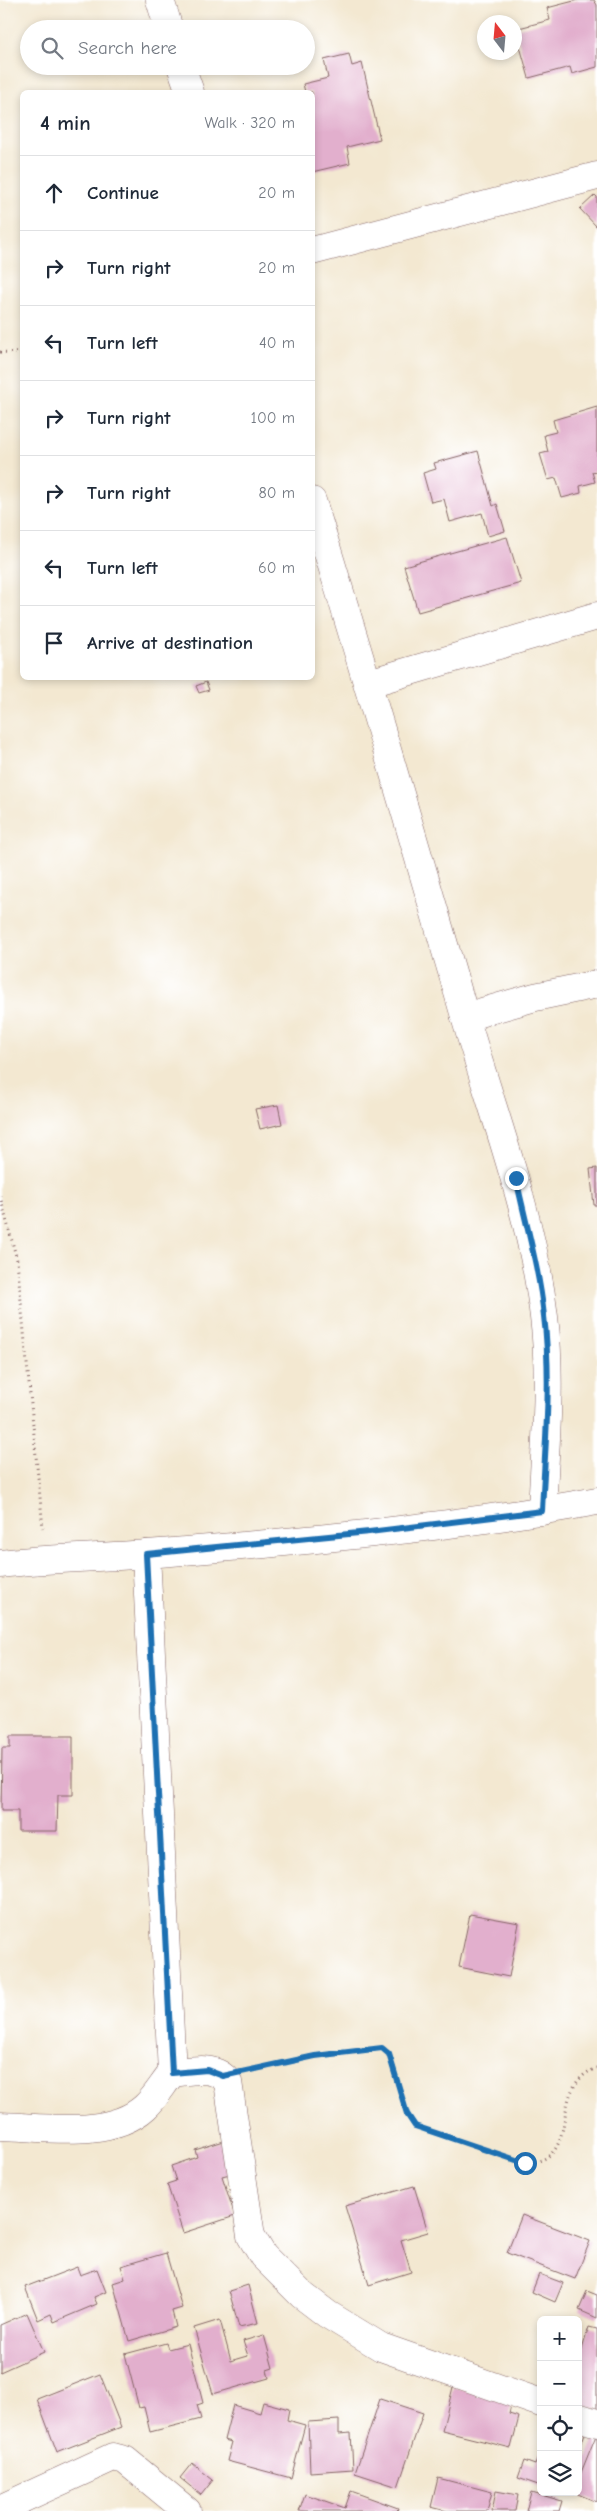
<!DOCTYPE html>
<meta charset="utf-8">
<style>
body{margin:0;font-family:"Comic Neue",sans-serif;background:#f2f2f3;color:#1f2937}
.controls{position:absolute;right:15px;bottom:15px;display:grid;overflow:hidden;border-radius:8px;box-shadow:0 2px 8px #0003}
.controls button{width:45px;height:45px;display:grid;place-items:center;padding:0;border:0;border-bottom:1px solid #e0e1e3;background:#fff;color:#1f2937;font:25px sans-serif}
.compass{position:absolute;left:477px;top:15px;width:45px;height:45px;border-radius:50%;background:#fff;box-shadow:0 2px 8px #0003;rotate:344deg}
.stop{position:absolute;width:15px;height:15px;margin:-11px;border:4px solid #1f6fb2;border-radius:50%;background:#fff}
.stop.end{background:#1f6fb2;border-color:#fff;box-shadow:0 1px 5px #0008}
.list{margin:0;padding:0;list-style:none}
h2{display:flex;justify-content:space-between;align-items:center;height:65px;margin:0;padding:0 20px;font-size:21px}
h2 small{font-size:16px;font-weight:400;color:#747a83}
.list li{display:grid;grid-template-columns:32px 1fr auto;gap:15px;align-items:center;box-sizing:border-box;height:75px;padding:0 20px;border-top:1px solid #e0e1e3}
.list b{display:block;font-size:19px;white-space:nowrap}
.list em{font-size:16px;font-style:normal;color:#747a83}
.icon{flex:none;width:28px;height:28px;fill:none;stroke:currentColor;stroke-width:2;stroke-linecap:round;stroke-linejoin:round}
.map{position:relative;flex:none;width:597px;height:2511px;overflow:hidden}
.search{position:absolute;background:#fff;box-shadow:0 2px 8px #0003;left:20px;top:20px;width:295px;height:55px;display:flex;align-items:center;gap:12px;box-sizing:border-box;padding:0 18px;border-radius:28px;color:#747a83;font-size:19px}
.panel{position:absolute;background:#fff;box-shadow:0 2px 8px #0003;left:20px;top:90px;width:295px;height:590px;border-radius:8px}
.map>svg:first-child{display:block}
.building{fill:#e2afcd}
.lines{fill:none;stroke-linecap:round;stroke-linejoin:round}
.street-casing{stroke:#856565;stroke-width:29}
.path{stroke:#856565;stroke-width:3;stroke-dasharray:1 4;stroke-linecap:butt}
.street{stroke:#fff;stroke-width:28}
.route{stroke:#1f6fb2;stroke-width:6}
</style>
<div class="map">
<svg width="597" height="2511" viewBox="0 0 597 2511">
<rect width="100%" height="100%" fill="#fff"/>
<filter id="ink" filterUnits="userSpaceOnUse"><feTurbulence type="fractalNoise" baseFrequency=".02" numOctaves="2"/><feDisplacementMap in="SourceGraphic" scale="10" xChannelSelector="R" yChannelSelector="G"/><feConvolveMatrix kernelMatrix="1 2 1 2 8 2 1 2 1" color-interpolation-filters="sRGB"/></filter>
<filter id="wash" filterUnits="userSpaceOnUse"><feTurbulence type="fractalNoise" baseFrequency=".0096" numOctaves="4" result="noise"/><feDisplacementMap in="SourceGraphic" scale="20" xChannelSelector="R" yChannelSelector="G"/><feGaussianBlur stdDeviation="1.12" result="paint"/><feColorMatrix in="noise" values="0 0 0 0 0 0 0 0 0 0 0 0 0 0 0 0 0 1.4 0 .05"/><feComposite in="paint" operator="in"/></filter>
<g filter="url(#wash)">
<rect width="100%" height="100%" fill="#f3e8d1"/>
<g id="blocks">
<g class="building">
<polygon points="578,0 594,0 597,5 597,67 572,74 570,67 529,78 515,29 550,20 547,8"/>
<polygon points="349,54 352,66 362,63 380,139 347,147 350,163 312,172 312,92 305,92 303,84 328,78 324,60"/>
<polygon points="595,195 597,197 597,227 580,209"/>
<polygon points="597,407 597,471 592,472 595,482 580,486 581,493 562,498 556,478 548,480 540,454 548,452 544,435 556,432 553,420"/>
<polygon points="478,451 493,506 497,504 505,531 488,536 482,513 450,522 444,499 431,502 423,473 436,469 434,463"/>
<polygon points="507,537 521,583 418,612 404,566"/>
<polygon points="206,682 209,690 199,693 196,686"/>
<polygon points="278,1105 282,1124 260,1129 255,1109"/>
<polygon points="597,1168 597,1205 594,1205 590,1169"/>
<polygon points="10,1736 73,1736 73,1795 58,1795 57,1831 18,1831 18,1811 1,1811 2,1748 10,1748"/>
<polygon points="470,1914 519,1923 509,1977 459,1967"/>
<polygon points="224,2141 234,2173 222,2176 235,2216 183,2233 167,2184 176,2181 171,2166 197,2157 195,2150"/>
<polygon points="414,2186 428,2232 401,2240 411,2272 369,2285 345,2206"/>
<polygon points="522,2215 590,2241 575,2279 507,2253"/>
<polygon points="166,2253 182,2308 172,2311 176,2327 129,2341 113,2283 125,2279 121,2266"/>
<polygon points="77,2267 80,2275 97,2269 106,2292 94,2297 97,2304 54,2322 51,2314 38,2320 25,2287"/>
<polygon points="539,2274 563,2283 555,2302 532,2292"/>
<polygon points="248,2285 258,2323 239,2327 229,2291"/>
<polygon points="587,2291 597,2295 597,2318 579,2310"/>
<polygon points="27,2313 44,2352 0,2372 0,2325"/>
<polygon points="220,2320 231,2361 248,2356 243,2341 264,2335 273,2368 267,2370 269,2378 213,2394 194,2328"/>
<polygon points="589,2327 597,2329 597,2409 578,2404 578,2362"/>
<polygon points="166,2343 168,2349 188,2344 203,2403 197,2405 201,2419 150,2432 144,2407 139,2408 125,2354"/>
<polygon points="100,2374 121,2427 57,2452 37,2399"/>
<polygon points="453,2387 512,2402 509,2414 519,2417 511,2448 442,2431"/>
<polygon points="380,2399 423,2413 398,2487 355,2473"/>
<polygon points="263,2402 289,2409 287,2420 305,2425 291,2478 227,2461 232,2442 224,2440 233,2405 260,2413"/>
<polygon points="339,2420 339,2434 351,2433 353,2469 310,2472 308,2422"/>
<polygon points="578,2422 588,2425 578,2453"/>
<polygon points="597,2433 597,2502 573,2492 578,2492 578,2480"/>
<polygon points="541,2450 541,2486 518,2478 524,2461 535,2465"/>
<polygon points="192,2463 213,2480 201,2495 180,2478"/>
<polygon points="438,2478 492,2492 487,2511 447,2511 431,2507"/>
<polygon points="351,2491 398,2508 397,2511 299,2511 305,2494 345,2508"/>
<polygon points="496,2491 518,2495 515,2511 492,2511"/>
<polygon points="531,2492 562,2501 559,2511 526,2511"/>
</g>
</g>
</g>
<g filter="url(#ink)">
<use href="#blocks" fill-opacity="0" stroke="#856565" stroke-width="1"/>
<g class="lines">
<g class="street-casing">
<g id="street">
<polyline points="160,0 169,29"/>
<polyline points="181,66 190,92"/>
<polyline points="312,251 597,176"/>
<path d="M312,501c53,170 102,341 152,512 29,101 68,200 80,304 8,64 1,130 -2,194"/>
<polyline points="369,683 597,616"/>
<polyline points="465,1017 535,997 597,984"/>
<path d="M0,1564c49,-6 98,-6 147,-10 150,-12 302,-26 450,-53"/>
<path d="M172,2073c19,-2 43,-9 56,9l23,154 12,20 39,39 25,19 54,33 160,56"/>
<path d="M0,2126c45,1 110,13 145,-19 11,-10 18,-23 27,-34l-26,-519"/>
<polyline points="578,2417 597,2423"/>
<polyline points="0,2509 113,2457 125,2460 187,2511"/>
</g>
</g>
<g class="path">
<polyline points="0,352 22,353"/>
<polyline points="0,1196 17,1260 43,1528"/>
<path d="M256,2069l59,-13 67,-8 7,6 18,60 8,12 110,37c61,-2 19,-76 72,-95"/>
</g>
<use href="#street" class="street"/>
</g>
</g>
<g class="lines" filter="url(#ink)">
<path class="route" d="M516,1178c10,46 23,91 28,138 8,65 1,130 -2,195l-173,21 -223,22 26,519 35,-3 16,6 92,-20 67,-8 7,6 18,60 8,12 110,37"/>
</g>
</svg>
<div class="controls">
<button>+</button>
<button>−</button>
<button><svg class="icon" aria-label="locate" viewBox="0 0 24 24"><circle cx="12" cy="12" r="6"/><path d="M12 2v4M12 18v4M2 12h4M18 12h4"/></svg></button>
<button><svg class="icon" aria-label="layers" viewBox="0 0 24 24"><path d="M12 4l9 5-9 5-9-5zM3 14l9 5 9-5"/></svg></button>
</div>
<svg class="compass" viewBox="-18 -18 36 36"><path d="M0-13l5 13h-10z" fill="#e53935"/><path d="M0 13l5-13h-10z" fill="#747a83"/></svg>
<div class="stop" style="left:525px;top:2163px"></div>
<div class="stop end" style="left:516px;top:1178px"></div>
<div class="search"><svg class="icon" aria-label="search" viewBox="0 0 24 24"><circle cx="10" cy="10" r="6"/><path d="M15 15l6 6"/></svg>Search here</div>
<section class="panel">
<h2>4 min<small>Walk · 320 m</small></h2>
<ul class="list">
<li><svg class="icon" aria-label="ahead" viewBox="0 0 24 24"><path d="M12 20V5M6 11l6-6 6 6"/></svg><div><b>Continue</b></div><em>20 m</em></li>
<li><svg class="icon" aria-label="right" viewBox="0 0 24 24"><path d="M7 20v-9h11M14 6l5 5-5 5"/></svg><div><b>Turn right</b></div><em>20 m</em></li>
<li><svg class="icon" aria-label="left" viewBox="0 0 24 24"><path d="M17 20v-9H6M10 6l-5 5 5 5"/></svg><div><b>Turn left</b></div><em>40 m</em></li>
<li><svg class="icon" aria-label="right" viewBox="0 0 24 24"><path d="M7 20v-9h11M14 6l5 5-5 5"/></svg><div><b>Turn right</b></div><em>100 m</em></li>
<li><svg class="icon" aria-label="right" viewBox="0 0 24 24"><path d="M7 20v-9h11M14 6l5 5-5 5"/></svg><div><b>Turn right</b></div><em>80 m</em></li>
<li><svg class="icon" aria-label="left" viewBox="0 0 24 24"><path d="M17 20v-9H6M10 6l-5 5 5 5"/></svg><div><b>Turn left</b></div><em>60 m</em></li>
<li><svg class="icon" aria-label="arrive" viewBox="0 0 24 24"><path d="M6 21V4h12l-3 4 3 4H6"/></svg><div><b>Arrive at destination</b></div></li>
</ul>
</section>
</div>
